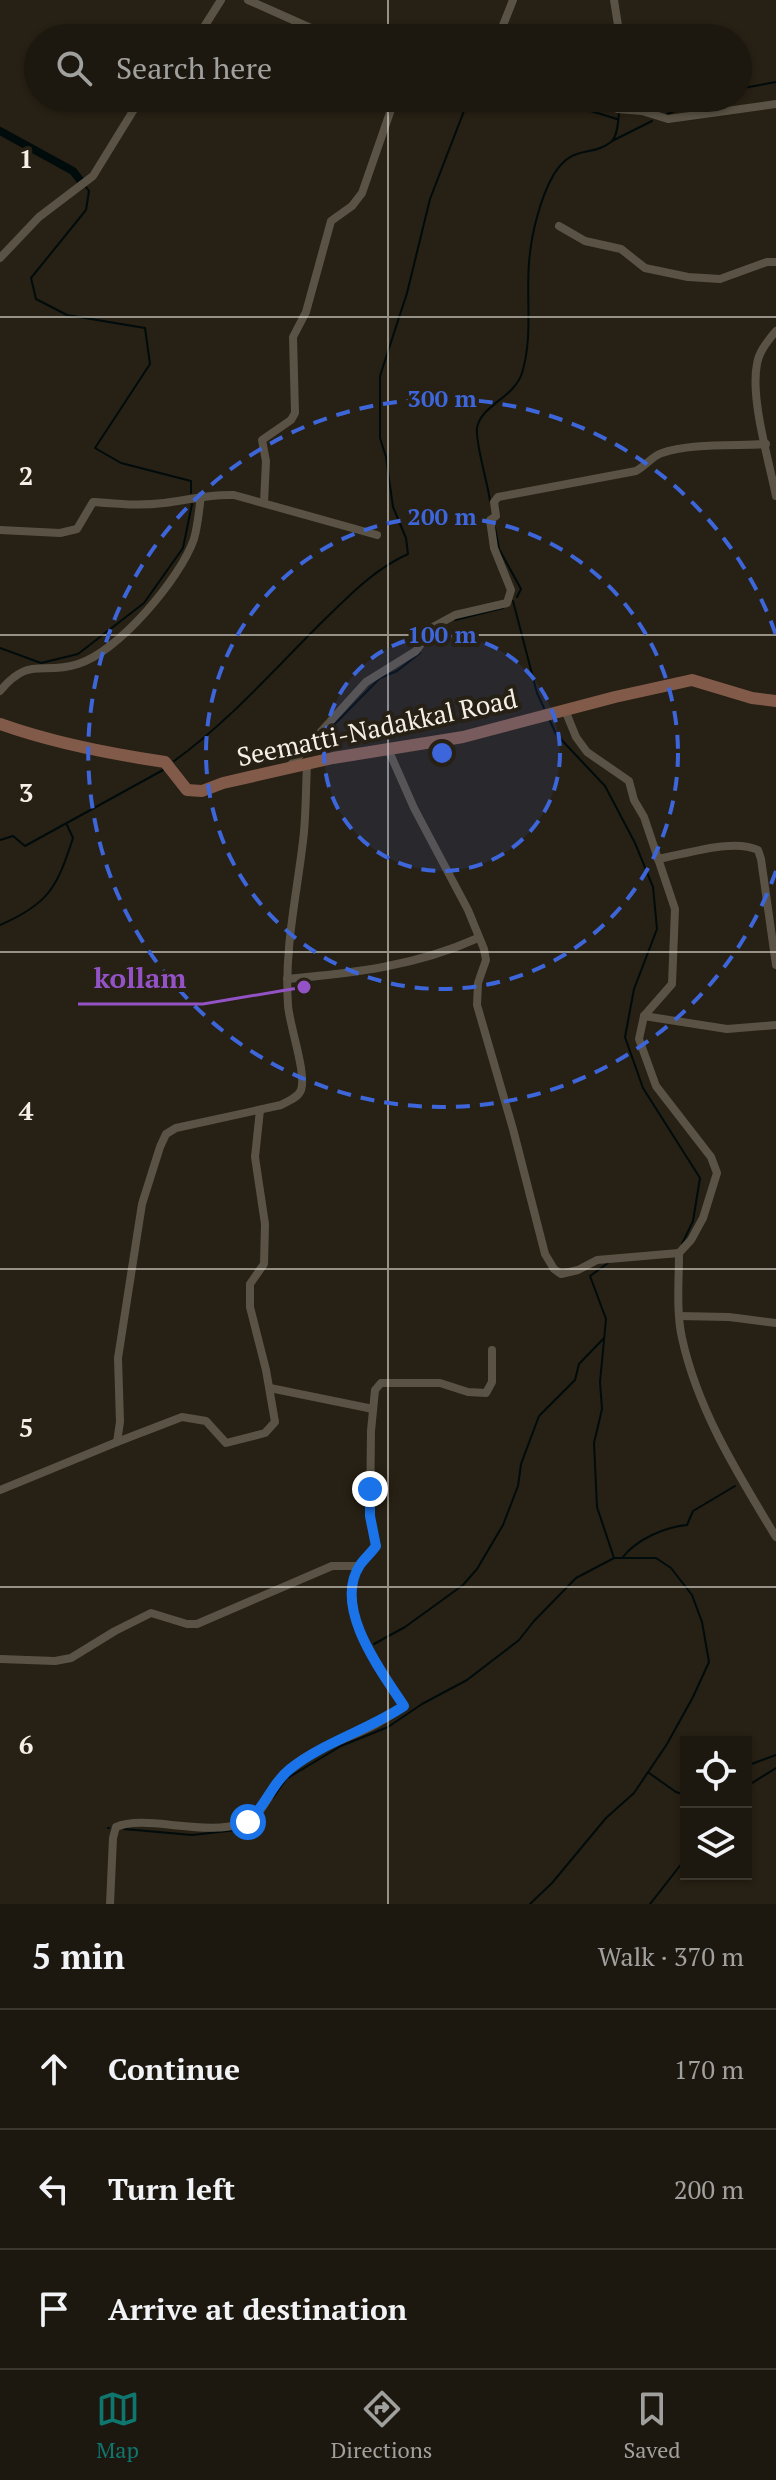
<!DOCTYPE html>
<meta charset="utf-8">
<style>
body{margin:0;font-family:"PT Serif",serif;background:#2a251d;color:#f1f3f6}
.controls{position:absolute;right:24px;bottom:24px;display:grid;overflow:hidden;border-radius:0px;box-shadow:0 2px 6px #0004}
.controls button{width:72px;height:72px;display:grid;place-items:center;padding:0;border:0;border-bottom:2px solid #3b372f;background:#1d180f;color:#f1f3f6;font:40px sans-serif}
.stop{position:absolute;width:24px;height:24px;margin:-18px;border:6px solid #1a73e8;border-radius:50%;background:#fff}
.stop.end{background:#1a73e8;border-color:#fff;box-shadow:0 2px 8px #0008}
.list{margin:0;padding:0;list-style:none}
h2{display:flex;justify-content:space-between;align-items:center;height:104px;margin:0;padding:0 32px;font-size:34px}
h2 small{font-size:26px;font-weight:400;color:#a0a09e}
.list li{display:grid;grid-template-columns:52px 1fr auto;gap:24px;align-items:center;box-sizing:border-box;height:120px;padding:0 32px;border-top:2px solid #3b372f}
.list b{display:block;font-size:30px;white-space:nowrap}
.list em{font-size:26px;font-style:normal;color:#a0a09e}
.icon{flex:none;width:44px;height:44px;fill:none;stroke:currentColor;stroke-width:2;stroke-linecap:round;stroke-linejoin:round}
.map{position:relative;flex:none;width:776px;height:1904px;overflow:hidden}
.search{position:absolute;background:#1d180f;box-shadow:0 2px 6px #0004;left:24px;right:24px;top:24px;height:88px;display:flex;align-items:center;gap:20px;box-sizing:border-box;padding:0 28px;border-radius:44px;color:#a0a09e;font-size:30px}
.sheet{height:464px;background:#1d180f}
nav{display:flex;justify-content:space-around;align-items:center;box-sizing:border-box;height:112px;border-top:2px solid #3b372f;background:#1d180f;font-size:22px;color:#a0a09e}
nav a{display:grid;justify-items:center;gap:4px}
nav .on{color:#0f766e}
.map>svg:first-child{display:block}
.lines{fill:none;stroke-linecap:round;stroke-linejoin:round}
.stream{stroke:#000b0c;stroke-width:2}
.canal{stroke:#000b0c;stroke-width:8}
.street{stroke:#5a5345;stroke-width:8}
.secondary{stroke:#815a4a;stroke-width:12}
.route{stroke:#1a73e8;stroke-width:10}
.grid{fill:none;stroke:#f4f0e7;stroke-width:2;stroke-opacity:0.55}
.ring{fill:none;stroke:#3d66da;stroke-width:4;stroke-dasharray:14 10}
.labels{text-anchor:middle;stroke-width:8;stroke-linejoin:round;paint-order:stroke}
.street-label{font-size:26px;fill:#f4f0e7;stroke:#272014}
.grid-label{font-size:26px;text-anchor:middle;font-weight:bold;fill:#f4f0e7;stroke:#272014;stroke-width:8;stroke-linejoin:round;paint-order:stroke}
.centre{fill:#3d66da;stroke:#272014;stroke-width:4}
.ring-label{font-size:24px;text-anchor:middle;font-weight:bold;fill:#3d66da;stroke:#272014;stroke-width:8;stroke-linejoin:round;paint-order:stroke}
.leader{fill:none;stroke:#9353c7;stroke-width:3}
.callout-dot{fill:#9353c7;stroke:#272014;stroke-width:3}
.callout-label{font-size:28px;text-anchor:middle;font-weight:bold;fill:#9353c7;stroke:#272014;stroke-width:8;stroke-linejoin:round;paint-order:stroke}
</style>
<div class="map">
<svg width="776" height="1904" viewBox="0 0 776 1904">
<rect width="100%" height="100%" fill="#272014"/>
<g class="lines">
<g class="stream">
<polyline points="738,89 776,82"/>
<polyline points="520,98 581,108 617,119"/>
<polyline points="667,114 709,98"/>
<polyline points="612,141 652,121"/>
<polyline points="86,187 89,191 86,210 31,278 36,299 67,315 145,328 150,364 95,448 121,463 191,481 191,493"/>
<path d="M490,501c-2,-17 -15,-59 -13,-73 4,-23 37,-30 45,-55 11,-36 4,-73 7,-110 2,-28 11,-65 25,-89 20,-31 36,-16 57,-32 7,-6 7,-21 8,-29"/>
<polyline points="495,528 499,549 521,589 517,597"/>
<polyline points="513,601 537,693 544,708"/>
<polyline points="455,620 503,608"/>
<polyline points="0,648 41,663 78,654 144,603 183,548 192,504"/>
<polyline points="550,721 556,734 605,786 635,843 653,887 657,929 634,989 625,1037 643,1088 700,1178 693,1221 682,1244"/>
<polyline points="319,740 380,678 397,671 420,653"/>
<path d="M174,761c53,-38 97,-88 143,-134 28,-27 55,-57 91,-73l-2,-16 -13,-31 -7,-50 -6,-19v-62l27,-83 23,-94 39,-101"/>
<polyline points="0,840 13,836 25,846 163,770"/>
<path d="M0,925c49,-21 57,-38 73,-87l-6,-13"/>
<path d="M623,1557c14,-18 42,-30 64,-32l6,-14 42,-25"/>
<polyline points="374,1644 405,1627 463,1585 477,1569 503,1525 518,1486 521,1464 539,1416 575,1380 579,1364 604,1338"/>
<polyline points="746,1766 776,1755"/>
<polyline points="649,1773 676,1792 686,1795"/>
<polyline points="746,1790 752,1783 776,1768"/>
<polyline points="273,1798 286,1779 341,1746 388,1727 422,1704 467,1680 519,1640 534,1621 576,1578 614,1558 597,1507 594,1443 602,1409 600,1382 606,1319 590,1276 608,1263"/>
<polyline points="108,1828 109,1828"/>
<polyline points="124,1829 192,1835 246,1829 251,1824"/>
<polyline points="530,1904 552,1883 606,1818 634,1793 667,1744 693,1697 709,1662 702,1622 692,1595 671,1568 656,1558 615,1558"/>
<polyline points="650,1904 686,1858"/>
</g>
<polyline class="canal" points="0,131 73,171 80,180"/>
<g class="street">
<polyline points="248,0 322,33 361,38"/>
<polyline points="614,0 620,38"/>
<polyline points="197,38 221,0"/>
<polyline points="498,38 513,0"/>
<polyline points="614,98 617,109 642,111 668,119 776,104"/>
<polyline points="559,226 585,241 621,249 645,268 688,277 720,279 767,262 776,262"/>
<polyline points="0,258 39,217 93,176 141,98"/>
<path d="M776,331c-8,10 -17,20 -19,33 -7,34 12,97 19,132"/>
<polyline points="264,503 266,461 262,440 291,420 295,413 293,337 306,312 331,221 352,206 362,193 395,98"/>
<path d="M0,530l60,3 17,-4 16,-27c24,2 47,4 71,1 26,-3 43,-9 70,-8l143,40"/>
<path d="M0,691c30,-36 41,-15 78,-27 41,-13 102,-85 116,-125 4,-14 5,-29 7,-43"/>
<path d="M565,710l11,27 11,15 42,29 5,19 10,17 31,92 -3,75 -28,32 -5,23 17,47 55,71 6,16 -14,45 -12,22 -12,13c0,27 -3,58 3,85 16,73 56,136 94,199"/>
<polyline points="388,749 414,808 468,910 484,949 486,960 478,983 477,1005 513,1129 545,1254 554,1269 561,1274 578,1270 597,1260 679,1253"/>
<path d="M288,768l78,-86 50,-31 17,-24 22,-12 52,-12 4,-13 -17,-42 -4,-28 6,-4 -2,-14 4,-5 138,-26c10,-5 16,-15 26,-18 26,-10 75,-7 104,-9"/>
<path d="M658,859c28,-5 75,-21 100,-9l3,9 15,106"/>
<path d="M287,979c67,-6 129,-13 191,-41"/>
<polyline points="644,1016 727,1029 776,1025"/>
<polyline points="679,1316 729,1317 776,1323"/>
<polyline points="270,1388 373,1409"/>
<polyline points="117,1442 182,1417 206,1421 226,1443 265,1433 275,1422 266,1370 250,1307 250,1284 264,1264 265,1224 255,1157 260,1110"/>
<path d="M0,1490l117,-48 3,-20 -2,-64 24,-154 18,-57 6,-13 10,-6 105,-23c7,-4 17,-7 20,-15 6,-16 -12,-66 -13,-85 -4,-59 10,-115 16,-173 2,-23 2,-46 3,-68"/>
<polyline points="0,1659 55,1661 71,1658 115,1631 151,1613 187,1624 197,1624 332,1566 359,1566"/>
<path d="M110,1904l3,-66 3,-11c29,-13 89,10 128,-4 20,-7 28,-37 42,-51 25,-25 63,-32 92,-49 9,-5 18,-11 26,-17 -23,-35 -72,-98 -44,-141 4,-6 11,-12 16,-19l-6,-30 1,-85 4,-41 6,-7h59l28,9 18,1 6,-11v-32"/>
</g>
<path class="secondary" d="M0,724c53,19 110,30 165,38l22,28 15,1 21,-8 110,-25 130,-21 152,-40 77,-17 60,18 24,3"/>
</g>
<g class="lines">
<path class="route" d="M248,1822c17,-15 24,-39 42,-53 34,-27 78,-39 114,-63 -23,-35 -72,-99 -44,-141 4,-6 11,-12 16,-19l-6,-30v-27"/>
</g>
<path class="grid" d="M388,0v38M388,98v1806M0,317h776M0,635h776M0,952h776M0,1269h776M0,1587h776"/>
<circle cx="442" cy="753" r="118" fill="#3d66da" fill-opacity=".12"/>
<g class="ring">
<circle cx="442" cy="753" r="118"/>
<circle cx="442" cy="753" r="236"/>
<path d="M776 871A354 354 0 1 1 776 635"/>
</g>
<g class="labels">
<g class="street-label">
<text transform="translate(377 728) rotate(-12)" y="9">Seematti-Nadakkal Road</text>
</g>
</g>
<g class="grid-label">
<text x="26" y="168">1</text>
<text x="26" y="485">2</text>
<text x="26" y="802">3</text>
<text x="26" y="1120">4</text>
<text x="26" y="1437">5</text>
<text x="26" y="1754">6</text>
</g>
<circle cx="442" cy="753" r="12" class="centre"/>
<g class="ring-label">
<text x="442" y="407">300 m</text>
<text x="442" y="525">200 m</text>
<text x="442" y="643">100 m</text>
</g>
<path class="leader" d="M304 987L203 1004H78"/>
<circle class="callout-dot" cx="304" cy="987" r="8"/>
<g class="callout-label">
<text x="140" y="988">kollam</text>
</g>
</svg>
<div class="controls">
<button><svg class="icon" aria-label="locate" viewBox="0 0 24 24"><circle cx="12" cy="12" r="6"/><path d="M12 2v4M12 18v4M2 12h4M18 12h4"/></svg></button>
<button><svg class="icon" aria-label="layers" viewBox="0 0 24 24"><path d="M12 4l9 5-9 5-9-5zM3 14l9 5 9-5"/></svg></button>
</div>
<div class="stop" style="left:248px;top:1822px"></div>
<div class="stop end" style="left:370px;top:1489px"></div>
<div class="search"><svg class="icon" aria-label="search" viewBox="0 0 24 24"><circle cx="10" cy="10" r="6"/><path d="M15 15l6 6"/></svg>Search here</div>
</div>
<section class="sheet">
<h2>5 min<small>Walk · 370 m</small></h2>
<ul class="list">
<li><svg class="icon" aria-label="ahead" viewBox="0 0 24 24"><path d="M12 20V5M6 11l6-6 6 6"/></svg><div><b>Continue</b></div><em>170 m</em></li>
<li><svg class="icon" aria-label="left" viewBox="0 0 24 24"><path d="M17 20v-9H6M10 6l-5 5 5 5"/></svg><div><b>Turn left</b></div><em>200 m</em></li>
<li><svg class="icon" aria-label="arrive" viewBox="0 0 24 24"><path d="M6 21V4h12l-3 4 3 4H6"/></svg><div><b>Arrive at destination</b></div></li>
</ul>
</section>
<nav>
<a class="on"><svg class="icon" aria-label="map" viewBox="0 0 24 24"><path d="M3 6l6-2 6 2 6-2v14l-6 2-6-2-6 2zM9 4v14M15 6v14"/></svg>Map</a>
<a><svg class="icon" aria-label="directions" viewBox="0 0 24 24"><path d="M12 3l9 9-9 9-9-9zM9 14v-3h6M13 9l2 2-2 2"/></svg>Directions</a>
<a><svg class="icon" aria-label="saved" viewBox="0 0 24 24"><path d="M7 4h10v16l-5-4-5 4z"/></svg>Saved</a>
</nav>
